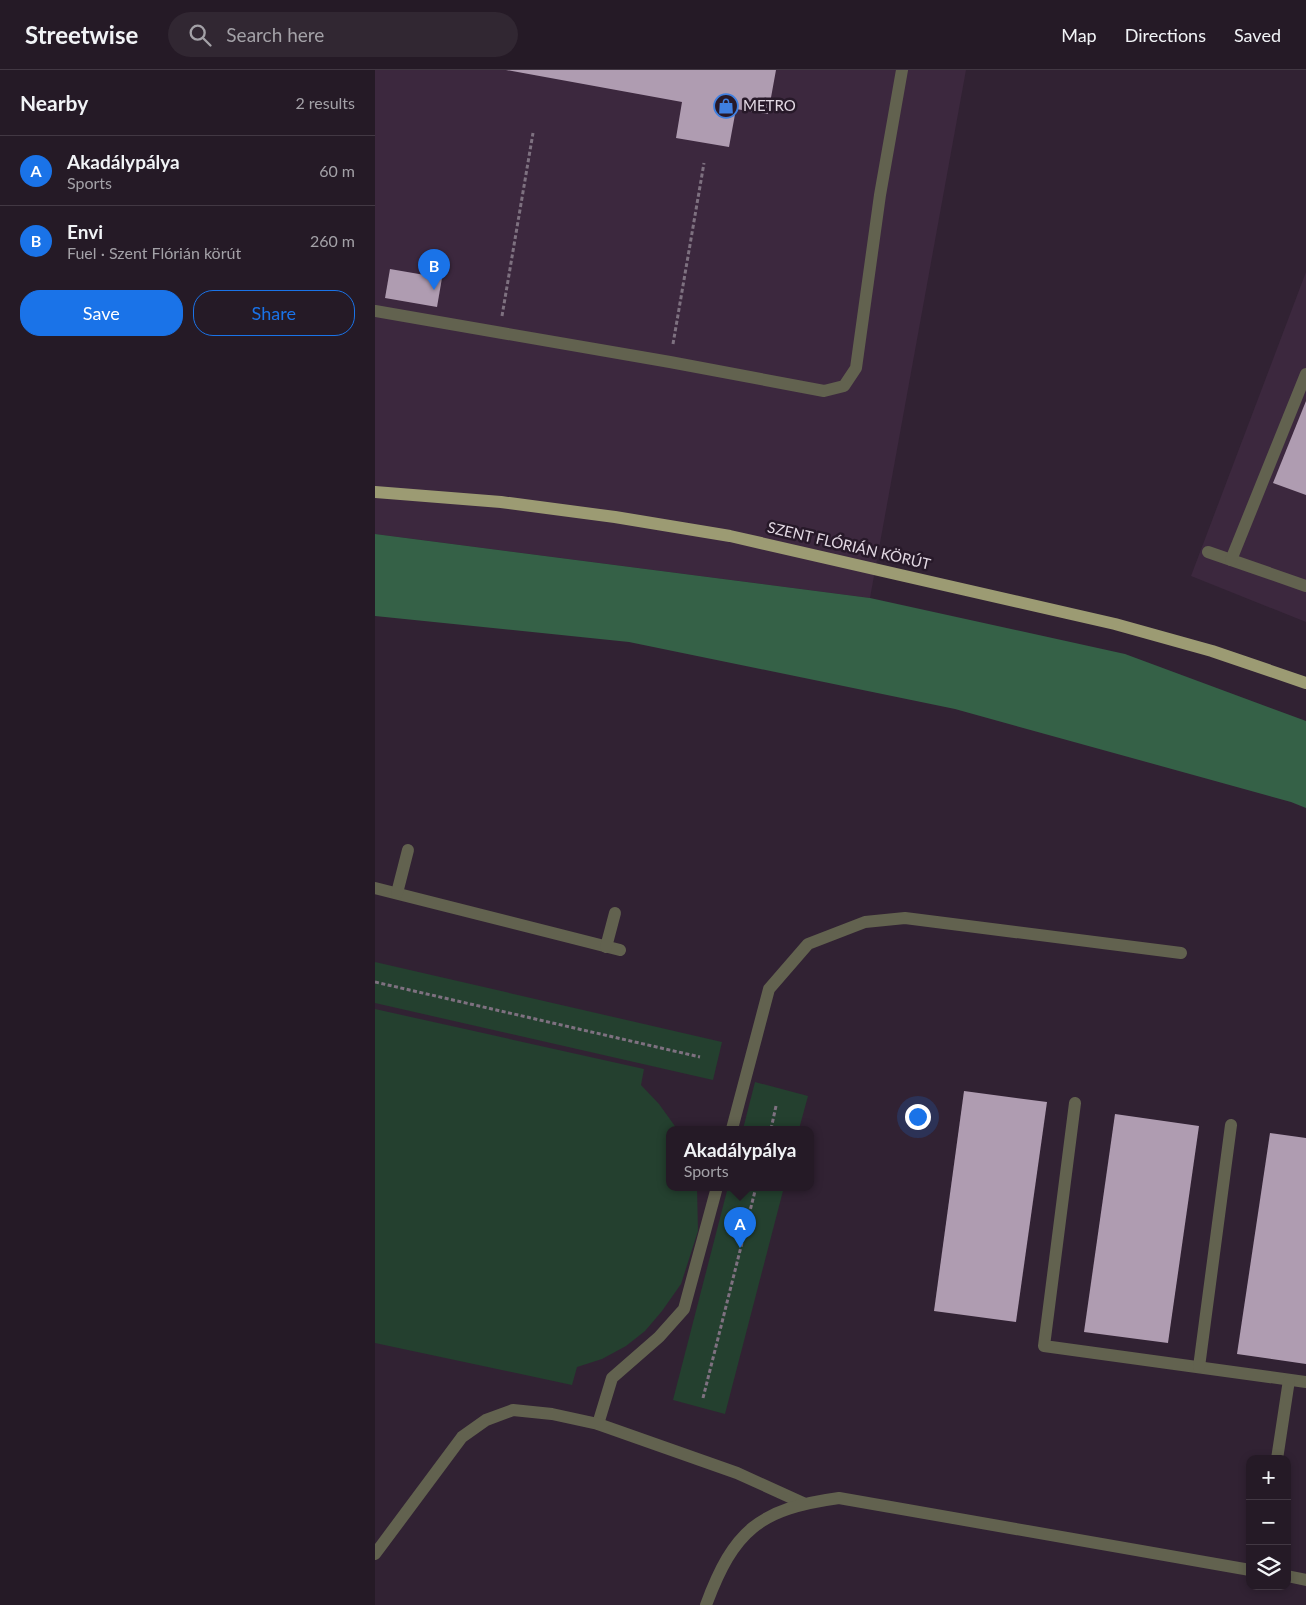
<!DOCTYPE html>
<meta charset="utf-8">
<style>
body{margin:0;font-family:Lato,sans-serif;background:#312732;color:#f1f3f6}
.controls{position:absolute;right:15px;bottom:15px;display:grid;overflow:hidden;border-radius:10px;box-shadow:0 2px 8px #0003}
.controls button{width:45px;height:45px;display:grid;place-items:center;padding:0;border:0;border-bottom:1px solid #423843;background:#251a26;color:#f1f3f6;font:25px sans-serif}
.you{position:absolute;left:542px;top:1046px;width:18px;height:18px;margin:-12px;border:4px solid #fff;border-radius:50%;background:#1a73e8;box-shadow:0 0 0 8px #1a73e833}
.badge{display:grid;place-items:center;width:32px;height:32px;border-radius:50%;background:#1a73e8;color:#fff;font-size:16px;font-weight:700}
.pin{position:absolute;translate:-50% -41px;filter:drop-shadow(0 1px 2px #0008)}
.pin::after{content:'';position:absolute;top:26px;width:18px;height:15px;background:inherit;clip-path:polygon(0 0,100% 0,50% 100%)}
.popup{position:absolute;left:291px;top:1056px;width:148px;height:65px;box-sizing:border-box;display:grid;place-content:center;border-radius:10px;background:#251a26;filter:drop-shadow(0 1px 4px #0005);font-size:16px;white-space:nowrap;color:#a3a1a7}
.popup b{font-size:19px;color:#f1f3f6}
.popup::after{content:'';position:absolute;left:50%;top:100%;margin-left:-10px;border:10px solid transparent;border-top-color:#251a26}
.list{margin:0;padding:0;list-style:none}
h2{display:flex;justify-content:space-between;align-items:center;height:65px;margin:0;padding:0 20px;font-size:21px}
h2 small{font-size:16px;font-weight:400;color:#a3a1a7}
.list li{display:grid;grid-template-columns:32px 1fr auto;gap:15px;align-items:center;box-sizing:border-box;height:70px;padding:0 20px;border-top:1px solid #423843}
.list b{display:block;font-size:19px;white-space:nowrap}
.list p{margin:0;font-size:16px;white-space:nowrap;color:#a3a1a7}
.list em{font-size:16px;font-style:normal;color:#a3a1a7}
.actions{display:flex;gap:10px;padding:15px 20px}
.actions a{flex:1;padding:11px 0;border:1px solid #1a73e8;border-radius:20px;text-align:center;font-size:18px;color:#1a73e8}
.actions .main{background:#1a73e8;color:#fff}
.icon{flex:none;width:28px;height:28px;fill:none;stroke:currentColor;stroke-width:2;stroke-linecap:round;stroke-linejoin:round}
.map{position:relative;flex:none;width:931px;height:1535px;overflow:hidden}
header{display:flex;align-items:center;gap:30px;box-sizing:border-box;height:70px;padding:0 25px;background:#251a26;border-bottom:1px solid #423843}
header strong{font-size:24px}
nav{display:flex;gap:28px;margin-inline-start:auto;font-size:18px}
.search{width:350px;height:45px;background:#312732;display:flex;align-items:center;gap:12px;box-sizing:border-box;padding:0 18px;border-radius:28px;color:#a3a1a7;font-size:19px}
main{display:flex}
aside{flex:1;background:#251a26}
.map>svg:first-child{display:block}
.built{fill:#3c283e}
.green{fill:#24402f}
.forest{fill:#356147}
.building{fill:#af9cb1}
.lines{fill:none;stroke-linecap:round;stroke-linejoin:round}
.path{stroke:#7e7180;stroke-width:3;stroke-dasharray:4 2.5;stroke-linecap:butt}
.service{stroke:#62624f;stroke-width:12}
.primary{stroke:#9c9b73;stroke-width:12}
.labels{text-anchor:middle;stroke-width:5;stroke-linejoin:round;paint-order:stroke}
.poi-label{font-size:15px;fill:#e3d9e4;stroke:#271929;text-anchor:start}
.street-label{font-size:15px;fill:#e3d9e4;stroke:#271929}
</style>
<header>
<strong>Streetwise</strong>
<div class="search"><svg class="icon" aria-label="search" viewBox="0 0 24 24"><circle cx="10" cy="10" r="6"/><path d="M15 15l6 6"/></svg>Search here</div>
<nav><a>Map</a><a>Directions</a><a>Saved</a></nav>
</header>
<main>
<aside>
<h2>Nearby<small>2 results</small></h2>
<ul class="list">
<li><span class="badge">A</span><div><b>Akadálypálya</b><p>Sports</p></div><em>60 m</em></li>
<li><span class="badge">B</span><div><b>Envi</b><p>Fuel · Szent Flórián körút</p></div><em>260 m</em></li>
</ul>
<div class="actions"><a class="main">Save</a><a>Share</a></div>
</aside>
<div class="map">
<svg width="931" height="1535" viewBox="0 0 931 1535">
<rect width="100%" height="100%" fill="#312233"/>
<g class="built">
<polygon points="0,0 591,0 495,528 0,464"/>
<polygon points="931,202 931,552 816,506"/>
</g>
<g class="green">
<polygon points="0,892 347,972 338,1010 0,933"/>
<polygon points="0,939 269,999 266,1015 284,1034 302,1059 295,1059 295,1117 322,1117 323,1161 306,1214 287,1241 270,1261 251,1276 227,1289 202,1297 197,1315 0,1273"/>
<polygon points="380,1012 433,1026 424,1059 368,1059"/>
<polygon points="353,1117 409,1117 350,1344 298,1330"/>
</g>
<polygon class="forest" points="0,464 495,528 750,584 931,651 931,738 916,732 580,639 254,572 0,546"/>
<g class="building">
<polygon points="131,0 401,0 393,44 361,39 354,77 301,68 307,32"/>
<polygon points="15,199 67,208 62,237 10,228"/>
<polygon points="931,331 931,425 898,413"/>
<polygon points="589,1021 672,1032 641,1252 559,1241"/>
<polygon points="740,1044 824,1056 793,1273 709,1262"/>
<polygon points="895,1063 931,1068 931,1294 862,1284"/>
</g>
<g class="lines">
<g class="path">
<polyline points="127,246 158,63"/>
<polyline points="298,274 329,93"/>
<polyline points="0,912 325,987"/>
<polyline points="396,1059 401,1036"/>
<polyline points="328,1328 381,1117"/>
</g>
<g class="service">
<polyline points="0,241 295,292 449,321 469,316 481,298 505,125 527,0"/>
<polyline points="833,482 931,516"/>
<polyline points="856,490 931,304"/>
<polyline points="0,818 245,880"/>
<polyline points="22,823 33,780"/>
<polyline points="231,877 240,843"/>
<polyline points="700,1033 669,1276 931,1312"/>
<polyline points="357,1059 394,919 433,874 490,852 530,848 806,883"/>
<polyline points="824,1297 856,1055"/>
<polyline points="223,1354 237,1308 284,1267 309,1239 342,1117"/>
<polyline points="902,1389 914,1310"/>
<polyline points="0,1484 87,1367 111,1350 138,1340 177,1344 223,1354 362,1403 428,1433"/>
<polyline points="912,1506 931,1510"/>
<path d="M331,1535c28,-75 53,-96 133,-107l411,72"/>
</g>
<polyline class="primary" points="0,422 126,432 240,447 355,466 740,554 837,581 931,613"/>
</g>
<defs>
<g id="shop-ring" transform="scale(1.25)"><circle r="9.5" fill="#271929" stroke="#3f7fe0" stroke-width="1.5"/><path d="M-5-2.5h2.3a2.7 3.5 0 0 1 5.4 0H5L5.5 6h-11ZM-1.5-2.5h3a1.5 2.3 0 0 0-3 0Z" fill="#3f7fe0"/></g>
</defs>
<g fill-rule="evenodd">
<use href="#shop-ring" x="351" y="36"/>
</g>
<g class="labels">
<g class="poi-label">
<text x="368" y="41">METRO</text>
</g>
<g class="street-label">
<text transform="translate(474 476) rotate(13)" y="5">SZENT FLÓRIÁN KÖRÚT</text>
</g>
</g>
</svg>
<div class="controls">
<button>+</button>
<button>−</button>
<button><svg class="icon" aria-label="layers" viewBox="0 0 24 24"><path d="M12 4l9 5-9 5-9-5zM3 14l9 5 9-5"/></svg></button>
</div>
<div class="you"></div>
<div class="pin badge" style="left:365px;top:1178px">A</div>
<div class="popup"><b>Akadálypálya</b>Sports</div>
<div class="pin badge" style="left:59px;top:220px">B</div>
</div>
</main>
